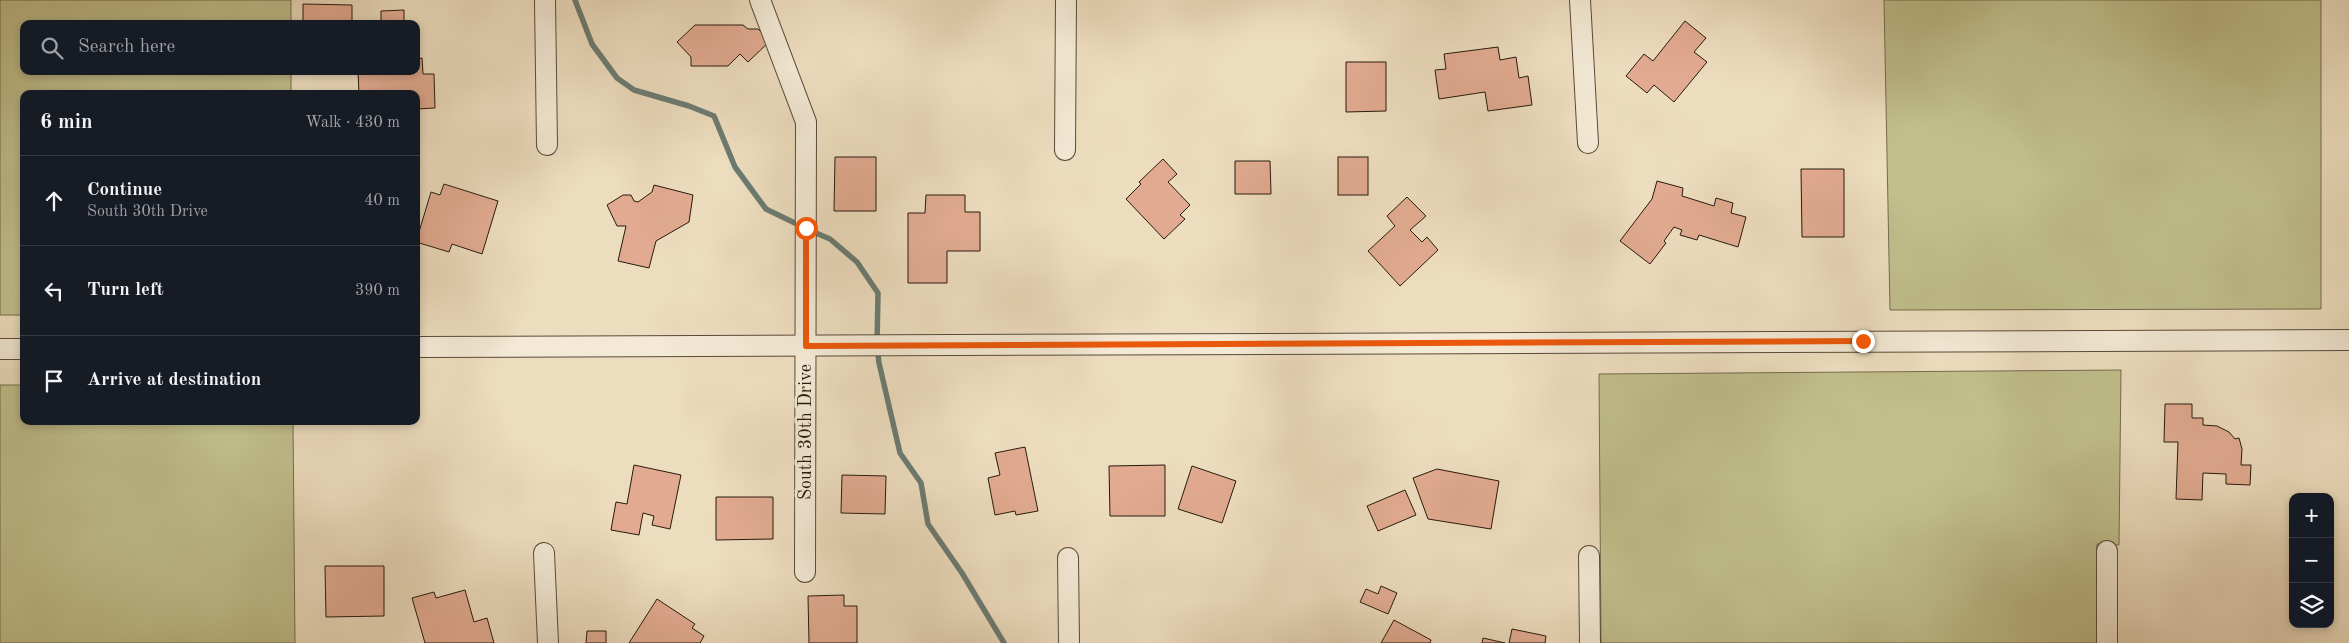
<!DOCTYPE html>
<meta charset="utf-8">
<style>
body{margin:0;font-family:"Old Standard TT",serif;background:#242831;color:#f1f3f6}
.controls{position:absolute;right:15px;bottom:15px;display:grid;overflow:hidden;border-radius:10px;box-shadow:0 2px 8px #0003}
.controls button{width:45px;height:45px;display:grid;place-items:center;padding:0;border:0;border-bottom:1px solid #363941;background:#171b24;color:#f1f3f6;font:25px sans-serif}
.stop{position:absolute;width:15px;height:15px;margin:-11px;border:4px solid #ea580c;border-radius:50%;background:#fff}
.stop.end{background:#ea580c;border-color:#fff;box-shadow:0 1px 5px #0008}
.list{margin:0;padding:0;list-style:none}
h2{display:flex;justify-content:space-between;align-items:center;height:65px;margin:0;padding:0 20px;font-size:21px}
h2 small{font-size:16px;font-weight:400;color:#9ea1a6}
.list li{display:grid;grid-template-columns:32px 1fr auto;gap:15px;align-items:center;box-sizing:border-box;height:90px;padding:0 20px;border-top:1px solid #363941}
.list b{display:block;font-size:19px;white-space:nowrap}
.list p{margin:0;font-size:16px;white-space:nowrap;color:#9ea1a6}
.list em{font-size:16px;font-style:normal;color:#9ea1a6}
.icon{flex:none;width:28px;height:28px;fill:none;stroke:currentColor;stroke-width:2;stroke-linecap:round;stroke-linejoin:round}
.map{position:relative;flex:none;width:2349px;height:643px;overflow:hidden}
.search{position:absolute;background:#171b24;box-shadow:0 2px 8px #0003;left:20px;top:20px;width:400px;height:55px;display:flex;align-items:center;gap:12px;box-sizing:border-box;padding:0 18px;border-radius:10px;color:#9ea1a6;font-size:19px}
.panel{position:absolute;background:#171b24;box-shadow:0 2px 8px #0003;left:20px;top:90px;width:400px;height:335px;border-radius:10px}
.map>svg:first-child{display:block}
.green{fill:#c0bf8c;stroke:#736c4d}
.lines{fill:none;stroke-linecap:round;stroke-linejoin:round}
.stream{stroke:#6b7b72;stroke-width:5.5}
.building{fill:#e2ab91;stroke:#261a0e}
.minor-casing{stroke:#584b3a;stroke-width:22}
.minor{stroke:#f3e9d5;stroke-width:20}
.route{stroke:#ea580c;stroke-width:6}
.labels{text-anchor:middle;stroke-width:5;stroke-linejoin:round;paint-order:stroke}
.street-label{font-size:18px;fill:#261a0e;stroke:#f3e9d5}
</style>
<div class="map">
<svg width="2349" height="643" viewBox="0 0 2349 643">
<rect width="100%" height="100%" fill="#edddbf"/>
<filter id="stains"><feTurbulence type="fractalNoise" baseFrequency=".004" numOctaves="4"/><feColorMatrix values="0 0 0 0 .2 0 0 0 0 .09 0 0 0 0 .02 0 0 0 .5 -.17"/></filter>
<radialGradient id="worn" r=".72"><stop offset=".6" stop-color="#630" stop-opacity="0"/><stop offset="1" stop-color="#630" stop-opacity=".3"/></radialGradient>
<g class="green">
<polygon points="0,0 291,0 291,24 24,24 24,71 291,71 291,94 24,94 24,315 0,315"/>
<polygon points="1884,0 2321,0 2321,309 1890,310"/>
<polygon points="2121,370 2119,545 2097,544 2097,643 1601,643 1599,374"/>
<polygon points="0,385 24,385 24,421 293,421 295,643 0,643"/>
</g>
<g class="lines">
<g class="stream">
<polyline points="575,0 592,44 617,78 634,90 689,106 714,116 735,167 766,209 801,226"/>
<polyline points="809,230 830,239 857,262 878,293 877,345 879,363 900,453 921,483 928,524 962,573 1004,643"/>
</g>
</g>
<g class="building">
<polygon points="303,4 352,5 352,24 303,24"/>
<polygon points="404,10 404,24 381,24 381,11"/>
<polygon points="1685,21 1706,38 1694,52 1707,62 1674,102 1654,85 1647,93 1626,76 1644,54 1653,61"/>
<polygon points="695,25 743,25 748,29 758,29 770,41 748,62 740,54 728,66 691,66 691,57 677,42"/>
<polygon points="1498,47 1500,60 1516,57 1519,78 1528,76 1532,105 1488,111 1485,92 1439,99 1435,70 1446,69 1444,54"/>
<polygon points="422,58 423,74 434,74 435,108 416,109 416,94 359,94 358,71 416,71 416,59"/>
<polygon points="1346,62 1386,62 1386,111 1346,112"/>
<polygon points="835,157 876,157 876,211 834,211"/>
<rect x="1338" y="157" width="30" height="38"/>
<polygon points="1163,159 1177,174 1168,182 1190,205 1180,215 1185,219 1164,239 1126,199 1141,184 1139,182"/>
<polygon points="1235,161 1270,161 1271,194 1235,194"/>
<polygon points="1801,169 1844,169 1844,237 1802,237"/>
<polygon points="1657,181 1683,188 1682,196 1714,206 1716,198 1733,203 1731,213 1746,217 1738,247 1699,235 1697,240 1680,235 1682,230 1674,227 1664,241 1666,243 1650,264 1620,241 1652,199"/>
<polygon points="444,184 498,201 482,254 452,244 449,252 416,242 431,192 440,195"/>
<polygon points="654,185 693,195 689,222 656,241 649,268 618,261 626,226 617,226 607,205 623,195 631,195 634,201 638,202 652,192"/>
<polygon points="926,195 965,195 965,212 980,212 980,251 947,251 947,283 908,283 908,213 925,213"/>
<polygon points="1407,197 1426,216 1410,230 1422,242 1427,237 1438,250 1400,286 1368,251 1395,226 1387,216"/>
<polygon points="2165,404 2192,404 2192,418 2203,418 2203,425 2217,426 2229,432 2235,439 2239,438 2242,449 2241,465 2251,465 2250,485 2226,484 2226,474 2203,473 2202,500 2176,499 2178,442 2164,442"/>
<polygon points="1025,447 1038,511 1016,515 1015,511 995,515 988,478 1000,475 995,453"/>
<polygon points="634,465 681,475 670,529 652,525 654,516 643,513 639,535 611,530 616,502 627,504"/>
<polygon points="1165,465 1165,516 1110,516 1109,466"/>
<polygon points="1192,466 1236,481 1222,523 1178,509"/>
<polygon points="1437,469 1499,481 1491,529 1428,519 1413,478"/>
<polygon points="842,475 886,476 885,514 841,513"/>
<polygon points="1405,490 1416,515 1378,531 1367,506"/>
<polygon points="716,497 773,497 773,539 716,540"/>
<polygon points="325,566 384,566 384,616 326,617"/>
<polygon points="1381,586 1397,593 1388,614 1360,602 1366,589 1378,594"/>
<polygon points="465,590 474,622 487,618 494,643 425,643 412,598 434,592 436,598"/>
<polygon points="844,595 844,606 857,606 857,643 809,643 808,596"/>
<polygon points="657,599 695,624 692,628 704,636 700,643 629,643"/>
<polygon points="1394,620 1431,640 1430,643 1381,643"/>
<polygon points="1512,629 1546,636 1545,643 1509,643"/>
<polygon points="587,631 606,631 606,643 586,643"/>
<polygon points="1483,638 1505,643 1482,643"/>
</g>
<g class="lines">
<g class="minor-casing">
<g id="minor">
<polyline points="545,0 547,145"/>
<polyline points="760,0 806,122 805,572"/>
<polyline points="1580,0 1588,143"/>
<polyline points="1065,150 1066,0"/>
<polyline points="416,347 2349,340"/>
<polyline points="0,349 24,349"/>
<polyline points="2107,551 2107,643"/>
<polyline points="544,553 548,643"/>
<polyline points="1589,556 1590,643"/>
<polyline points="1068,558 1069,643"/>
</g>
</g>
<use href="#minor" class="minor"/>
</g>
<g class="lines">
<polyline class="route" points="806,228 806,346 1863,341"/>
</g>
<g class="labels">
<g class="street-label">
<text transform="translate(805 432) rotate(-90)" y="6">South 30th Drive</text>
</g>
</g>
<rect width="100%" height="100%" filter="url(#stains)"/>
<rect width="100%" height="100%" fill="url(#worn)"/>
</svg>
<div class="controls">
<button>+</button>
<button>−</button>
<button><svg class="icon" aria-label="layers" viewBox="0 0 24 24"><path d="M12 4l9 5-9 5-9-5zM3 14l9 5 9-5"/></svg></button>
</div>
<div class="stop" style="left:806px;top:228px"></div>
<div class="stop end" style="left:1863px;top:341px"></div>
<div class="search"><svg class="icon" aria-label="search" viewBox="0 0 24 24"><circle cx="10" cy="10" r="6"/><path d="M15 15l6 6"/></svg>Search here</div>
<section class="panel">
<h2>6 min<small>Walk · 430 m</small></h2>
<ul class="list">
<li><svg class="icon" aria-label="ahead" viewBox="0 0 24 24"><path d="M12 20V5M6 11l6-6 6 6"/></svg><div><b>Continue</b><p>South 30th Drive</p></div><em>40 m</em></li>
<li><svg class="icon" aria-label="left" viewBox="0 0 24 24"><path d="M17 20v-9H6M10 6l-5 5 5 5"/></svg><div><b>Turn left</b></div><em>390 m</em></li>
<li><svg class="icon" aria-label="arrive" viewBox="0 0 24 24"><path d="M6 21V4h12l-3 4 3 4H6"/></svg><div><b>Arrive at destination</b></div></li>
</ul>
</section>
</div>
